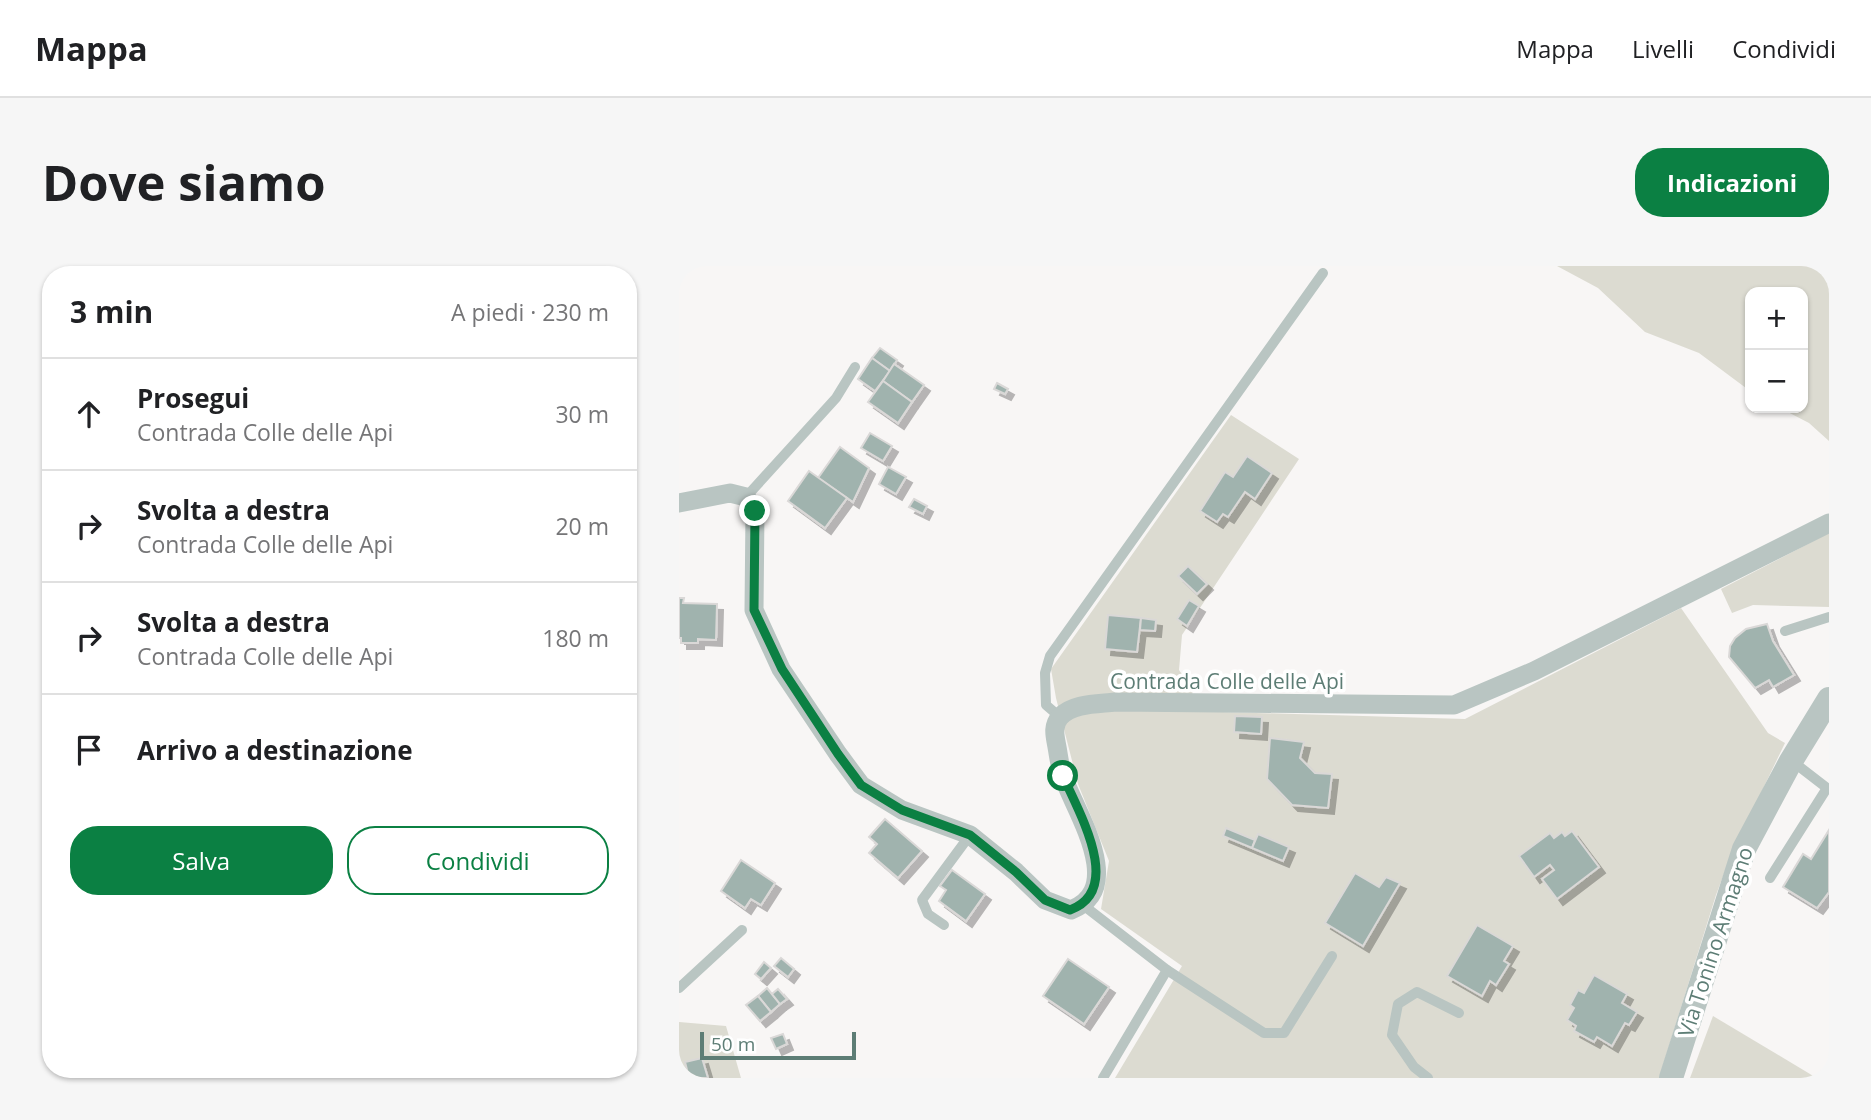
<!DOCTYPE html>
<html lang="it">
<meta charset="utf-8">
<style>
body{margin:0;font-family:"Open Sans",sans-serif;background:#f6f6f6;color:#202124}
.controls{position:absolute;right:21px;top:21px;display:grid;overflow:hidden;border-radius:14px;box-shadow:0 2px 5px #0004}
.controls button{width:63px;height:63px;display:grid;place-items:center;padding:0;border:0;border-bottom:2px solid #e0e0e0;background:#fff;color:#202124;font:35px sans-serif}
.scale{position:absolute;left:21px;bottom:18px;width:156px;box-sizing:border-box;padding-left:7px;border:4px solid #5d7d75;border-top:0;font-size:19px;line-height:24px;white-space:nowrap;color:#5d7d75;-webkit-text-stroke:5px #fff;paint-order:stroke}
.stop{position:absolute;width:21px;height:21px;margin:-16px;border:5px solid #0b8043;border-radius:50%;background:#fff}
.stop.end{background:#0b8043;border-color:#fff;box-shadow:0 2px 7px #0008}
.list{margin:0;padding:0;list-style:none}
h2{display:flex;justify-content:space-between;align-items:center;height:91px;margin:0;padding:0 28px;font-size:30px}
h2 small{font-size:23px;font-weight:400;color:#757577}
.list li{display:grid;grid-template-columns:46px 1fr auto;gap:21px;align-items:center;box-sizing:border-box;height:112px;padding:0 28px;border-top:2px solid #e0e0e0}
.list b{display:block;font-size:26px;white-space:nowrap}
.list p{margin:0;font-size:23px;white-space:nowrap;color:#757577}
.list em{font-size:23px;font-style:normal;color:#757577}
.actions{display:flex;gap:14px;padding:21px 28px}
.actions a{flex:1;padding:16px 0;border:2px solid #0b8043;border-radius:28px;text-align:center;font-size:24px;color:#0b8043}
.actions .main{background:#0b8043;color:#fff}
.icon{flex:none;width:38px;height:38px;fill:none;stroke:currentColor;stroke-width:2;stroke-linecap:round;stroke-linejoin:round}
.map{position:relative;flex:none;width:1150px;height:812px;overflow:hidden;border-radius:28px}
header{display:flex;align-items:center;gap:42px;box-sizing:border-box;height:98px;padding:0 35px;background:#fff;border-bottom:2px solid #e0e0e0}
header strong{font-size:33px}
nav{display:flex;gap:38px;margin-inline-start:auto;font-size:24px}
.intro{display:flex;align-items:center;justify-content:space-between;box-sizing:border-box;height:168px;padding:0 42px}
h1{margin:0;font-size:49px}
.button{padding:18px 32px;border-radius:28px;background:#0b8043;color:#fff;font-size:24px;font-weight:700}
main{display:flex;gap:42px;padding:0 42px}
aside{flex:1;background:#fff;border-radius:28px;box-shadow:0 2px 5px #0004}
.map>svg:first-child{display:block}
.green{fill:#dcdbd1}
.building{fill:#a0b3ae;stroke:#dad8d7;stroke-width:2;filter:url(#shadow)}
.lines{fill:none;stroke-linecap:round;stroke-linejoin:round}
.service{stroke:#b9c5c2;stroke-width:10}
.minor{stroke:#b9c5c2;stroke-width:19}
.tertiary{stroke:#b9c5c2;stroke-width:24}
.route{stroke:#0b8043;stroke-width:9}
.labels{text-anchor:middle;stroke-width:7;stroke-linejoin:round;paint-order:stroke}
.street-label{font-size:21px;fill:#5d7d75;stroke:#fff}
</style>
<header>
<strong>Mappa</strong>
<nav><a>Mappa</a><a>Livelli</a><a>Condividi</a></nav>
</header>
<div class="intro"><h1>Dove siamo</h1><a class="button">Indicazioni</a></div>
<main>
<aside>
<h2>3 min<small>A piedi · 230 m</small></h2>
<ul class="list">
<li><svg class="icon" aria-label="ahead" viewBox="0 0 24 24"><path d="M12 20V5M6 11l6-6 6 6"/></svg><div><b>Prosegui</b><p>Contrada Colle delle Api</p></div><em>30 m</em></li>
<li><svg class="icon" aria-label="right" viewBox="0 0 24 24"><path d="M7 20v-9h11M14 6l5 5-5 5"/></svg><div><b>Svolta a destra</b><p>Contrada Colle delle Api</p></div><em>20 m</em></li>
<li><svg class="icon" aria-label="right" viewBox="0 0 24 24"><path d="M7 20v-9h11M14 6l5 5-5 5"/></svg><div><b>Svolta a destra</b><p>Contrada Colle delle Api</p></div><em>180 m</em></li>
<li><svg class="icon" aria-label="arrive" viewBox="0 0 24 24"><path d="M6 21V4h12l-3 4 3 4H6"/></svg><div><b>Arrivo a destinazione</b></div></li>
</ul>
<div class="actions"><a class="main">Salva</a><a>Condividi</a></div>
</aside>
<div class="map">
<svg width="1150" height="812" viewBox="0 0 1150 812">
<defs>
<filter id="shadow"><feDropShadow dx="6" dy="6" stdDeviation="0" flood-color="#0004"/></filter>
</defs>
<rect width="100%" height="100%" fill="#f8f6f5"/>
<g class="green">
<polygon points="878,0 1150,0 1150,175 1130,157 1101,142 1124,142 1124,26 1071,26 1071,125 1020,87 966,66 919,22"/>
<polygon points="552,149 620,193 503,369 500,404 514,424 510,445 786,453 1002,342 1089,467 1106,477 1052,589 1037,629 980,812 436,812 503,700 422,643 430,595 399,518 377,432 372,403"/>
<polygon points="1150,267 1150,341 1074,339 1053,347 1042,323"/>
<polygon points="1034,750 1131,808 1137,812 1011,812"/>
<polygon points="0,756 47,760 62,812 0,812"/>
</g>
<g class="building">
<polygon points="201,82 218,94 211,105 193,92"/>
<polygon points="193,92 211,105 196,125 179,113"/>
<polygon points="215,98 245,119 233,136 204,115"/>
<polygon points="204,115 233,136 219,157 189,136"/>
<polygon points="318,117 329,123 326,128 315,123"/>
<polygon points="191,167 213,180 204,195 182,182"/>
<polygon points="161,181 190,202 174,236 139,212"/>
<polygon points="568,190 593,207 576,233 566,226 549,251 544,248 538,256 521,245 546,206 554,211"/>
<polygon points="209,201 227,211 217,228 200,218"/>
<polygon points="130,205 168,232 146,262 109,235"/>
<polygon points="235,233 248,240 244,248 230,241"/>
<polygon points="509,300 528,318 518,328 499,310"/>
<polygon points="0,332 5,332 4,337 38,338 37,374 19,373 19,377 2,377 2,372 0,372"/>
<polygon points="510,334 520,340 508,360 498,353"/>
<polygon points="429,349 462,352 458,386 426,383"/>
<polygon points="462,352 477,354 476,365 461,364"/>
<polygon points="1088,358 1094,375 1115,409 1094,421 1090,414 1076,422 1050,391 1051,380 1056,372 1067,363"/>
<polygon points="556,450 583,451 582,468 555,466"/>
<polygon points="591,472 625,476 621,492 636,507 653,508 649,542 613,539 588,513"/>
<polygon points="206,553 243,585 219,612 190,587 198,578 190,571"/>
<polygon points="547,562 576,574 573,582 544,570"/>
<polygon points="1150,564 1150,626 1138,642 1104,621 1124,588 1132,593"/>
<polygon points="893,565 920,601 878,633 863,613 875,604 871,599 855,611 840,590 871,567 875,572 883,566 886,570"/>
<polygon points="579,568 610,581 604,595 573,582"/>
<polygon points="62,594 96,617 82,639 72,633 66,642 42,625"/>
<polygon points="273,604 306,628 287,655 260,635 267,624 261,620"/>
<polygon points="676,607 700,621 707,611 721,617 684,680 646,657"/>
<polygon points="798,659 834,680 825,695 830,698 817,719 811,715 803,730 768,710"/>
<polygon points="102,692 115,703 109,711 95,700"/>
<polygon points="389,693 430,721 405,758 364,730"/>
<polygon points="85,696 92,702 82,713 76,708"/>
<polygon points="915,709 948,728 943,737 958,746 950,759 946,757 933,780 918,771 915,776 895,765 897,760 888,754 895,742 891,739 899,724 905,727"/>
<polygon points="88,722 101,738 92,746 79,730"/>
<polygon points="99,723 108,733 101,738 93,728"/>
<polygon points="79,730 92,746 81,755 67,739"/>
<polygon points="104,768 108,778 97,783 92,772"/>
<polygon points="23,792 29,812 10,812 6,796"/>
</g>
<g class="lines">
<g class="service">
<polyline points="67,231 157,132 176,101"/>
<polyline points="1106,365 1150,351"/>
<polyline points="381,451 367,439 366,407 371,390 644,7"/>
<polyline points="1091,612 1148,522 1113,495"/>
<polyline points="404,639 488,704 585,767 605,767 653,690"/>
<polyline points="265,659 249,648 243,634 291,569"/>
<polyline points="0,722 63,664"/>
<polyline points="424,812 488,704"/>
<polyline points="749,812 735,801 713,769 719,738 738,726 780,747"/>
</g>
<path class="minor" d="M0,237l51,-10 16,4 9,14 -1,99 27,59 57,85 23,31 41,25 68,25 46,37 29,28 26,10c55,-21 6,-96 -7,-131 -4,-10 -5,-21 -7,-32 -2,-11 -5,-21 3,-30 12,-14 39,-13 55,-15l339,3 80,-34 295,-148"/>
<polyline class="tertiary" points="992,812 1065,583 1112,495 1150,433"/>
</g>
<g class="lines">
<path class="route" d="M76,245l-1,99 28,59 56,85 23,31 41,25 68,25 46,37 29,28 25,10c55,-20 8,-99 -7,-134"/>
</g>
<g class="labels">
<g class="street-label">
<text x="548" y="423">Contrada Colle delle Api</text>
<text transform="translate(1037 676) rotate(-72)" y="7">Via Tonino Armagno</text>
</g>
</g>
</svg>
<div class="controls">
<button>+</button>
<button>−</button>
</div>
<div class="scale">50 m</div>
<div class="stop" style="left:384px;top:510px"></div>
<div class="stop end" style="left:76px;top:245px"></div>
</div>
</main>
